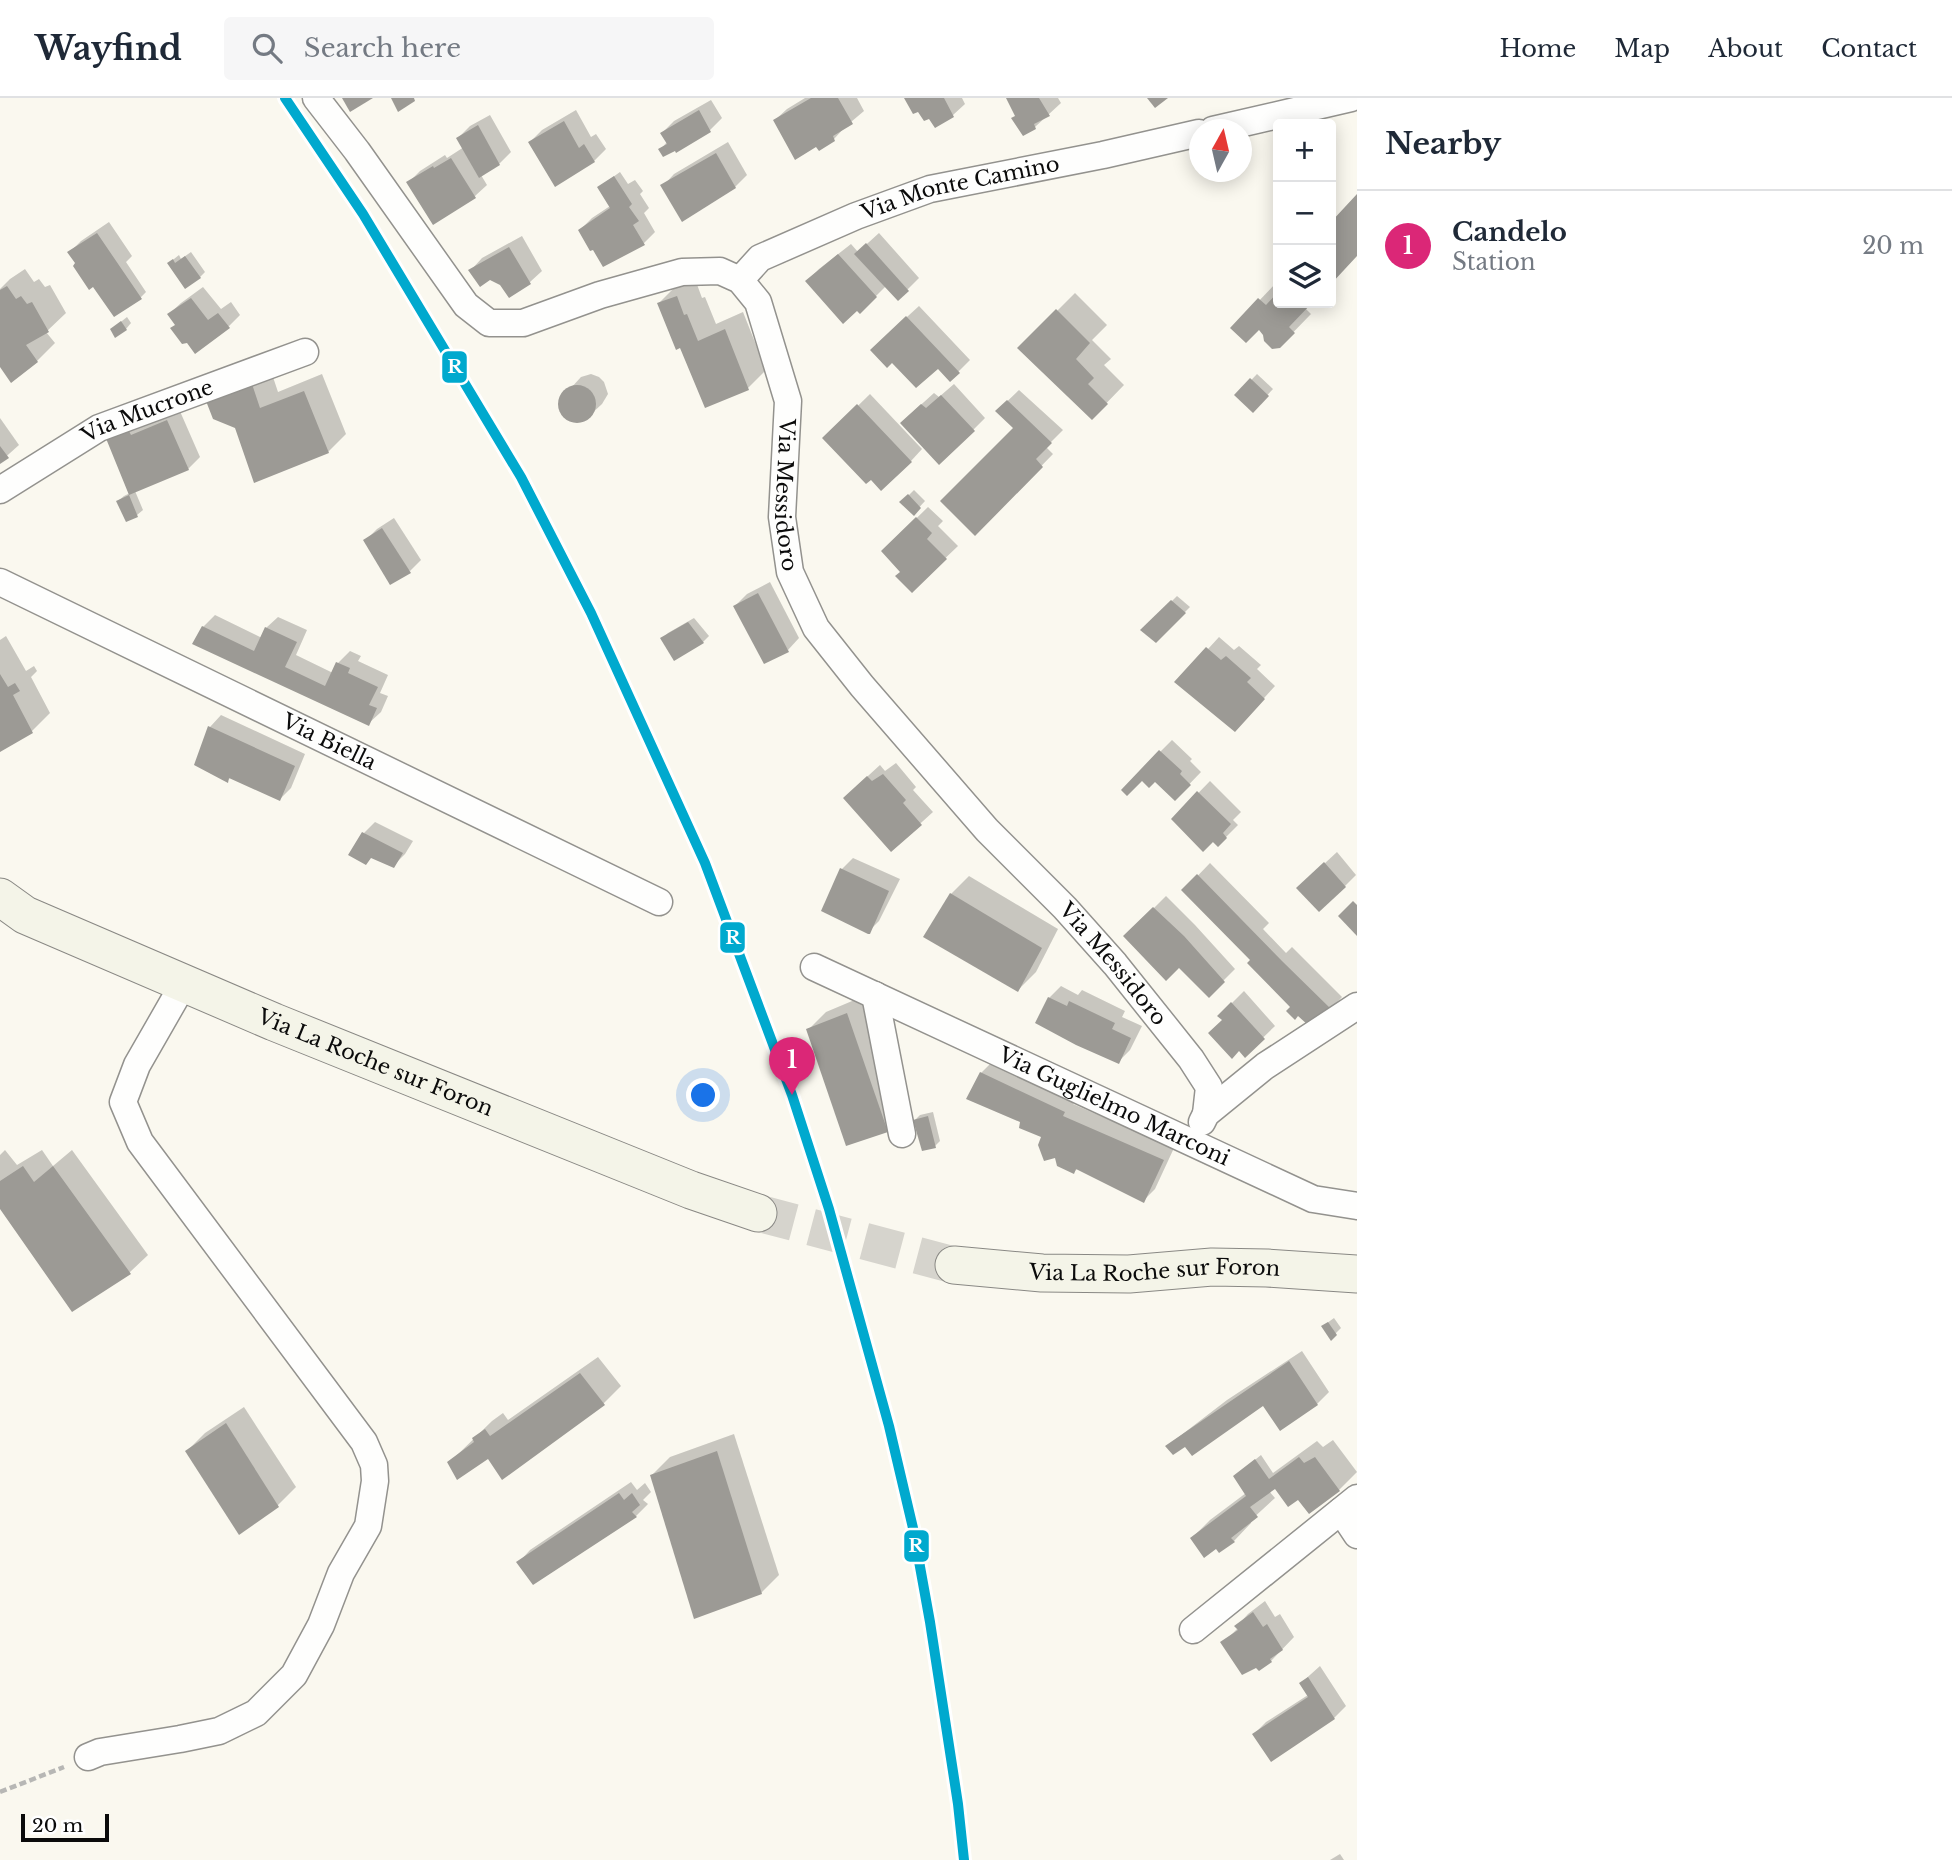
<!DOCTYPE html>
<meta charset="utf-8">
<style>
body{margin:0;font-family:"Libre Baskerville",serif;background:#f6f6f7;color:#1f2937}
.controls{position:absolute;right:21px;top:21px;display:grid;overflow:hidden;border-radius:7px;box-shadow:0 4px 18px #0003}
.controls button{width:63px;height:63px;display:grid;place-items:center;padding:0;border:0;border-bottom:2px solid #e0e1e3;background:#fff;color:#1f2937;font:35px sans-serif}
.compass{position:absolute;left:1189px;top:21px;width:63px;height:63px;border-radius:50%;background:#fff;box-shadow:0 4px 18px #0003;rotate:8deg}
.scale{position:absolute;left:21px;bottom:18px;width:88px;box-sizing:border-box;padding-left:7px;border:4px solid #0b0b0b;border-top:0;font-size:19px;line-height:24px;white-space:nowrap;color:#0b0b0b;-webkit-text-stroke:5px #fff;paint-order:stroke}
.you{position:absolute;left:704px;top:998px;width:24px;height:24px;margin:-18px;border:5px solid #fff;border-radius:50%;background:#1a73e8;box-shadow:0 0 0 10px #1a73e833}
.badge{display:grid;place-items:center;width:46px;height:46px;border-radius:50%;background:#db2777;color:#fff;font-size:23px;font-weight:700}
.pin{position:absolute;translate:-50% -58px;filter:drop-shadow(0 2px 4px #0008)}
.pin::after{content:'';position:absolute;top:37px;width:24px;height:21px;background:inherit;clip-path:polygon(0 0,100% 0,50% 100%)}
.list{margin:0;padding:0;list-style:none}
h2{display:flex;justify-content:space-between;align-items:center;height:91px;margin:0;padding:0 28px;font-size:30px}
h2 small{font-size:23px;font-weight:400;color:#747a83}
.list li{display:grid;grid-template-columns:46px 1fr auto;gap:21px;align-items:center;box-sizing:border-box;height:112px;padding:0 28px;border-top:2px solid #e0e1e3}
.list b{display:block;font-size:26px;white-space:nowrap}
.list p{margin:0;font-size:23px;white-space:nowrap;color:#747a83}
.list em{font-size:23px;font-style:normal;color:#747a83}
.icon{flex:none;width:38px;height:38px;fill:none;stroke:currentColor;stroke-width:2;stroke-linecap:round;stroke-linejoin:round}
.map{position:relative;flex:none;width:1357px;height:1762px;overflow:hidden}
header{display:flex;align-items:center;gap:42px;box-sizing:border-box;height:98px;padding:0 35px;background:#fff;border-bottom:2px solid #e0e1e3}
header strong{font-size:33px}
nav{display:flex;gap:38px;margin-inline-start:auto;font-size:24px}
.search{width:490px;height:63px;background:#f6f6f7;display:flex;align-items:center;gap:18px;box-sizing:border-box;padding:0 24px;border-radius:7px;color:#747a83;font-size:26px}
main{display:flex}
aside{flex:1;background:#fff}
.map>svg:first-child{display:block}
.shadow{fill:#0003}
.building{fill:#9c9a95}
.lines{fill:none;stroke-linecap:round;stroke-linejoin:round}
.secondary-tunnel{stroke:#d6d4cd;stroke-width:37;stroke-dasharray:37 18;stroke-linecap:butt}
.street-casing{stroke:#93928e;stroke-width:29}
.secondary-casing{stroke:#898884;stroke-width:39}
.path{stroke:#b7b7b5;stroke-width:4.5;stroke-dasharray:7 3.5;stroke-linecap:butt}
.street{stroke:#fefefd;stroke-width:26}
.secondary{stroke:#f4f4e8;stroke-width:37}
.rail-1-casing{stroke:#fff;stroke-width:16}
.rail-1{stroke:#00a9ce;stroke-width:10}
.labels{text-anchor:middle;stroke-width:7;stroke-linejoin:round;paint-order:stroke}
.street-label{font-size:21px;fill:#0b0b0b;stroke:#fff}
.line-badge{stroke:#fff;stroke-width:2.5}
.badge-label{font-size:19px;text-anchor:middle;font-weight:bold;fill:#fff}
</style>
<header>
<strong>Wayfind</strong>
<div class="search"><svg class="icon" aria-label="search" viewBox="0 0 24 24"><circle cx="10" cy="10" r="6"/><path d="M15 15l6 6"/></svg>Search here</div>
<nav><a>Home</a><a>Map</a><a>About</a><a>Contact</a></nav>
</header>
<main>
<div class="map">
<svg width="1357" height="1762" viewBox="0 0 1357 1762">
<rect width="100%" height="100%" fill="#faf8ef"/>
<g class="shadow">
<polygon points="805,0 857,0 864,13 845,29 834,41 819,50 775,22 787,11"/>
<polygon points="906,0 962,0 965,6 953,17 936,28 930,18"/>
<polygon points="1008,0 1058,0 1061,5 1035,29 1017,17"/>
<polygon points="711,2 722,20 710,32 660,52 667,44 662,35 674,23"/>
<polygon points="576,12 591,39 596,36 606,51 594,63 530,44 542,32"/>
<polygon points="490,17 511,54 499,66 481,77 487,87 475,98 409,84 420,73 445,57 447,60 464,49 458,40 470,28"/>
<polygon points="728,44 747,77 735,89 663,88 674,76"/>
<polygon points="620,74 628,86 635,82 643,93 640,96 649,110 644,115 655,134 644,145 580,132 592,120 610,108 599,89"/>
<polygon points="109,124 132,158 126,164 146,194 140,200 77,165 70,154 81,143"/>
<polygon points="879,135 919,180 898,201 886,188 860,214 807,183 819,171 851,146 858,154"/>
<polygon points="522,138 542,173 530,184 509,197 502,186 471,172 482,160"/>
<polygon points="191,154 205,174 200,179 169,165 179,157 181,161"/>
<polygon points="25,171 34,184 39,181 45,189 50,187 66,215 46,234 55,245 37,263 0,266 0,191 10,181"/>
<polygon points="695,181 702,200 705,199 716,226 743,214 766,272 748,290 681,248 659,205 677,187"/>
<polygon points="1277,184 1278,205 1311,205 1306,211 1311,216 1279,249 1259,230 1233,230"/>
<polygon points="203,189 221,211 231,204 240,217 229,228 177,226 169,216 181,205"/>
<polygon points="1075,195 1107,227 1092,242 1111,261 1104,267 1124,287 1092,320 1020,250"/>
<polygon points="919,208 970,262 950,282 938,269 884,240"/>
<polygon points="127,219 131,225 126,231 112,231"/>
<polygon points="269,267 278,294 322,276 346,336 328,354 236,329 214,319"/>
<polygon points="591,276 599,279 604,284 608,296 602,306 589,318 580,323 570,321 565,318 560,307 560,302 581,279"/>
<polygon points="1257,276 1273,291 1253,313 1237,297"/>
<polygon points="954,286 985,320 973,332 914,313 934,295 939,299"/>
<polygon points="1019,292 1063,332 1046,349 1053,356 975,436 1015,330 997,313"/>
<polygon points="870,296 922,351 911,363 825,340"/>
<polygon points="179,311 200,359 188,371 135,393 143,412 137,417 118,403 124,398 130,395 107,339"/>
<polygon points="0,320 19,347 0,364"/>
<polygon points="914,392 925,403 914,415 907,399"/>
<polygon points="928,409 943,423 938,428 958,448 912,492 902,473 883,453"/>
<polygon points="394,420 421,462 410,473 365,443 377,431"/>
<polygon points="770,484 799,540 788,552 735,508 747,496"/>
<polygon points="1177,498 1190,509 1156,543 1143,532"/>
<polygon points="215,517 262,540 266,530 278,519 307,532 296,557 333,575 338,565 350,553 361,558 358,563 388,577 380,595 388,598 381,614 369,625 203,529"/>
<polygon points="694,520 709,538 703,544 675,561 662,541 668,535"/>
<polygon points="6,538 26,573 34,568 37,573 31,579 50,615 32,633 0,652 0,542"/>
<polygon points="1219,539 1234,552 1239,548 1261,567 1257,571 1275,588 1246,620 1208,551"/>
<polygon points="221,617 305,656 291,690 280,701 231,679 227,683 196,666 210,629"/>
<polygon points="1172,642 1192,661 1190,663 1201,674 1175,701 1160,654"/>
<polygon points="896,665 916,689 913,692 933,714 891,752 857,688 880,667 885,673"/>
<polygon points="1210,683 1241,714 1233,722 1238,727 1218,747 1173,721"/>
<polygon points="375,724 413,743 405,756 393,768 364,735"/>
<polygon points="1337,754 1356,777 1345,788 1310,779"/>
<polygon points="853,760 900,781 879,823 868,834 842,771"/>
<polygon points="1210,765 1269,825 1263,831 1286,855 1292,849 1342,899 1331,911 1292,909 1253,862 1184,792"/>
<polygon points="969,778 1058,831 1036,874 1018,892 926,839 951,796"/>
<polygon points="1166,798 1195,827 1235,871 1209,897 1179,868 1126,838"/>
<polygon points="1061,888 1078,897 1082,892 1125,913 1122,919 1142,928 1130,952 1118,964 1049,900"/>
<polygon points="1244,893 1275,928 1245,957 1224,922 1219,918"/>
<polygon points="864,898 905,1014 887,1032 808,932 826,914"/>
<polygon points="993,963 1075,1002 1073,1006 1174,1050 1155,1091 1144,1102 1078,1070 1074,1074 1044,1038 1022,1023 981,975"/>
<polygon points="933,1014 940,1043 935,1048 915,1022 920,1017"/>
<polygon points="5,1052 17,1067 42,1052 53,1068 72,1052 148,1157 130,1174 73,1212 0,1108 0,1057"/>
<polygon points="1334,1220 1341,1230 1331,1240 1323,1228"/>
<polygon points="1302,1253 1329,1294 1317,1306 1280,1330 1263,1306 1167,1348 1227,1302"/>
<polygon points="598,1259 621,1288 603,1306 450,1364 492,1323 503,1315 508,1322"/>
<polygon points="244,1309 296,1389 278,1407 239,1435 187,1353 205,1335"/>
<polygon points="734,1336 779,1477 761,1495 652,1377 670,1359"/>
<polygon points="1333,1342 1357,1374 1339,1392 1298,1400 1276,1388 1269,1393 1275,1400 1250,1423 1251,1425 1234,1443 1192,1440 1210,1422 1246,1395 1235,1378 1261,1357 1273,1375 1317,1343 1323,1349"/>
<polygon points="631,1384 637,1392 645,1385 651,1394 643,1402 648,1406 636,1418 519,1464 530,1452"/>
<polygon points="1265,1503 1275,1519 1280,1516 1294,1539 1271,1563 1223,1545 1238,1530 1237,1528 1248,1516"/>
<polygon points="1320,1568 1346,1608 1334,1620 1254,1636 1266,1624 1308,1597 1301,1585"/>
<polygon points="1340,1756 1344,1762 1330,1762"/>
</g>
<g class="building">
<polygon points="342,0 373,0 350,14"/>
<polygon points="391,0 414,0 415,3 398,14"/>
<polygon points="811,0 838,0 853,26 833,38 835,43 819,53 816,49 795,62 773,22"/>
<polygon points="904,0 944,0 954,19 935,30 929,21 924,23 918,14 913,16"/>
<polygon points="1006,0 1039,0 1050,18 1034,26 1036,31 1023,38 1011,20 1015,18"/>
<polygon points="1147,0 1168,0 1155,10"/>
<polygon points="699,12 711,34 676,55 675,53 663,59 658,51 667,46 660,35"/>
<polygon points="564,23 579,50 584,46 595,64 555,89 528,44"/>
<polygon points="478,27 500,67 479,80 456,40"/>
<polygon points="716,55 736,90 682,124 660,87"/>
<polygon points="451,60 476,100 433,127 406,84 433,68 434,70"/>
<polygon points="614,78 632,106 629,109 639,123 633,127 645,147 603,169 593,152 590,153 578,132 610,110 597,89"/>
<polygon points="1357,96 1357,158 1331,186 1331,138 1335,134 1331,129 1331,124"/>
<polygon points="97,135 142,201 114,219 93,189 89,192 73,168 75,165 67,154"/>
<polygon points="866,145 909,193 898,203 854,156"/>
<polygon points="509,149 531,186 509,200 500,187 490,182 480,189 468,172"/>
<polygon points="838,156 877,199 860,216 857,213 843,226 805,183"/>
<polygon points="185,158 201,180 185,191 167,165 173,161 175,165"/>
<polygon points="7,188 16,201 21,198 27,206 32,204 49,234 26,247 38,264 11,285 0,269 0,192"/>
<polygon points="1278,194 1278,205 1310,205 1311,206 1289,229 1295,235 1280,250 1272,251 1264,243 1263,237 1259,232 1246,245 1230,230 1258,200 1266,207"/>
<polygon points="677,198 684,217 687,216 698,243 725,231 749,292 705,310 680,250 676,252 657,205"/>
<polygon points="191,200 208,222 218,215 230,230 195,256 187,245 182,246 170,230 175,227 167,216"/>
<polygon points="1056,211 1090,245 1076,261 1094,280 1088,286 1108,306 1092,322 1017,250"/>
<polygon points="906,218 960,275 950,284 938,271 916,290 892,265 887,270 870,252"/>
<polygon points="121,223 127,232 115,240 110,231"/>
<polygon points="1250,280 1269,298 1253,315 1234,297"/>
<polygon points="251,283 260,310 304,293 329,355 254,385 235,330 213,321 206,303"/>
<circle cx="577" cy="306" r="19"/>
<polygon points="941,297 975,333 939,367 900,325 921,306 926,310"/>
<polygon points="1007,302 1052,345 1036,361 1043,369 975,438 940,403 1013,330 995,313"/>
<polygon points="857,306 912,364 881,393 871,382 866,386 822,340"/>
<polygon points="167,322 189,372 129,397 105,338 126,327 131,337"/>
<polygon points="0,348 9,360 0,366"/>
<polygon points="908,396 921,410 914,418 899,404"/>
<polygon points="129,397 138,419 126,424 116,403"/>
<polygon points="916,419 932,435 927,441 947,461 912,495 895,478 900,474 881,453"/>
<polygon points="382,430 411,475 390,487 363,442"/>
<polygon points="758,495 789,554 764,566 733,508"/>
<polygon points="1171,502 1186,515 1156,545 1140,532"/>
<polygon points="688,524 704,545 674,563 660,540"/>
<polygon points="202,528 254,553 265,529 297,544 285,569 325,588 336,564 350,570 348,575 378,589 369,607 377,610 369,628 192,546"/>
<polygon points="1206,549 1221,562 1226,558 1251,580 1247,584 1265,601 1235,634 1174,584"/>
<polygon points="0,576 8,589 15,585 20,593 13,597 33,635 0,654"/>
<polygon points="208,628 295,668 280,703 229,680 228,685 194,667"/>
<polygon points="1159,652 1182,673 1180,676 1191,687 1175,703 1155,684 1149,690 1142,683 1127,698 1121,692"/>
<polygon points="883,676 906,702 903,705 922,727 891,754 843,700 867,678 872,683"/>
<polygon points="1197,693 1231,726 1223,735 1227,740 1218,749 1213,744 1203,754 1171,721"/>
<polygon points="362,734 403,755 394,770 371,760 366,767 348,757"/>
<polygon points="1324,764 1346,789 1319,814 1296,790"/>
<polygon points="840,770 889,793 870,836 868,836 821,813"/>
<polygon points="1197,776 1282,863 1332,912 1308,927 1298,918 1295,922 1286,913 1290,909 1247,865 1250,862 1181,792"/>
<polygon points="950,795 1042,850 1018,894 923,839"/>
<polygon points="1353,803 1357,807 1357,838 1338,818"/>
<polygon points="1153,809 1184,838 1225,884 1209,900 1179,870 1166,883 1123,838"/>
<polygon points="1048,899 1067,908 1069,903 1115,925 1112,931 1131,940 1119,966 1076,947 1035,925"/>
<polygon points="1231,904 1265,941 1245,960 1239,953 1232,961 1208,935 1222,922 1217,918"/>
<polygon points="847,915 888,1034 846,1048 806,931"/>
<polygon points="980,974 1065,1014 1063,1018 1164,1062 1144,1105 1076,1071 1074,1076 1057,1068 1055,1060 1044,1063 1038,1047 1041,1039 1019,1030 1020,1024 966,1001"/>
<polygon points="928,1018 936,1050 922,1053 913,1022"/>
<polygon points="23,1068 34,1084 53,1068 131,1176 72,1214 0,1111 0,1083"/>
<polygon points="1328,1224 1337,1237 1331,1243 1321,1228"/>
<polygon points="1289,1263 1318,1307 1280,1333 1263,1308 1192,1358 1185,1349 1173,1357 1165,1348"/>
<polygon points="580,1275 605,1307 502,1382 488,1361 457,1382 447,1364 474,1344 472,1340 485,1331 490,1338"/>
<polygon points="226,1325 279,1409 239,1437 185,1353"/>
<polygon points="717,1353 762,1496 694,1521 650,1377"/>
<polygon points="1299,1359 1304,1365 1315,1359 1340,1393 1309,1416 1298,1402 1288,1409 1275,1391 1250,1409 1258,1419 1231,1440 1235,1444 1219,1455 1216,1451 1204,1460 1190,1440 1246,1398 1233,1378 1255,1361 1269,1381"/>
<polygon points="619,1395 624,1402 632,1395 640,1407 632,1414 637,1419 533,1487 516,1464"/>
<polygon points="1253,1514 1263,1529 1267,1526 1283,1552 1270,1561 1272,1564 1259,1573 1256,1570 1242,1577 1220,1544 1238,1532 1234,1528"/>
<polygon points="1308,1579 1335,1621 1271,1664 1252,1636 1308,1599 1299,1585"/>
</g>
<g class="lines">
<polyline class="secondary-tunnel" points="758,1115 954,1167"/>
<g class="street-casing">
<g id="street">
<path id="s1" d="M316,0l41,53 109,154 23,18h34l77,-28 82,-23 38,-1 20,9 18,22 30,99 -6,116 8,55 26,56 46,58 125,144 78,78 50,56 76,95 18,28 -3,27"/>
<polyline points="1213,32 1351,0"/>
<path id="s2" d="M740,182l20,-22 96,-42 74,-27 173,-34 96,-22"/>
<path id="s3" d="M0,392l99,-62 206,-76"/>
<path id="s4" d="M0,484l659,320"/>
<path id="s5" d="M814,869l499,232 44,7"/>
<polyline points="875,897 902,1036"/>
<polyline points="1202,1024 1206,1016 1265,968 1357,908"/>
<polyline points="1341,1413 1357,1437"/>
<polyline points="1193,1532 1357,1400"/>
<polyline points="88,1659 100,1654 180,1641 219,1633 256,1615 294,1577 321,1527 341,1475 368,1428 375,1383 374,1367 364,1344 140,1044 123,1004 137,967 184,885"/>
</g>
</g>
<g class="secondary-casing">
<g id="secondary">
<path id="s6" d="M0,799l25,18 249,107 417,168 67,23"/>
<path id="s7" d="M954,1167l88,8 87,1 83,-7 55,1 90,6"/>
</g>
</g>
<polyline class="path" points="0,1694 64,1669"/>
<use href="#street" class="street"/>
<use href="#secondary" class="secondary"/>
<g class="rail-1-casing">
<polyline id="rail-1" points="285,0 363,116 521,379 591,515 705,765 792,997 829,1111 889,1328 913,1430 930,1524 958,1706 964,1762"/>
</g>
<use href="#rail-1" class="rail-1"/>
</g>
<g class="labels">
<g class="street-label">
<text dy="7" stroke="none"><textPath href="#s2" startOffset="243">Via Monte Camino</textPath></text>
<text dy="7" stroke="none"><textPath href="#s3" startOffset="168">Via Mucrone</textPath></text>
<text dy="7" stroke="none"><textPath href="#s1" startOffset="772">Via Messidoro</textPath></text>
<text dy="7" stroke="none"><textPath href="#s4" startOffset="366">Via Biella</textPath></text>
<text dy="7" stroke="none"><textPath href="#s1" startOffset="1360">Via Messidoro</textPath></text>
<text dy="7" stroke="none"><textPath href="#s6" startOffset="411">Via La Roche sur Foron</textPath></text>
<text dy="7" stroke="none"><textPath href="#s5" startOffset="331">Via Guglielmo Marconi</textPath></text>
<text dy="7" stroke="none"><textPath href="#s7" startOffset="201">Via La Roche sur Foron</textPath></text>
</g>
</g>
<g class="line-badge">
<rect x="441" y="252" width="27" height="34" rx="7" fill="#00a9ce"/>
<rect x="719" y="823" width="27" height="33" rx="7" fill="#00a9ce"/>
<rect x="903" y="1431" width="27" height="34" rx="7" fill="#00a9ce"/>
</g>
<g class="badge-label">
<text x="455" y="275">R</text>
<text x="733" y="846">R</text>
<text x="916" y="1454">R</text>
</g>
</svg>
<div class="controls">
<button>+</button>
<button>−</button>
<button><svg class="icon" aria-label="layers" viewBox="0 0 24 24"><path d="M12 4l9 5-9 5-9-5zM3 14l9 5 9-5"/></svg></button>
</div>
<svg class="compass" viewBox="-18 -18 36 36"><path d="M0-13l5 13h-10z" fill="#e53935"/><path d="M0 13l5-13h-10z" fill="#747a83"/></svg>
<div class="scale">20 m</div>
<div class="you"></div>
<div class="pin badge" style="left:792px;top:997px">1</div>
</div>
<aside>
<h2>Nearby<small></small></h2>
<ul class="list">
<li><span class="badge">1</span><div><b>Candelo</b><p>Station</p></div><em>20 m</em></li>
</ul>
</aside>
</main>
